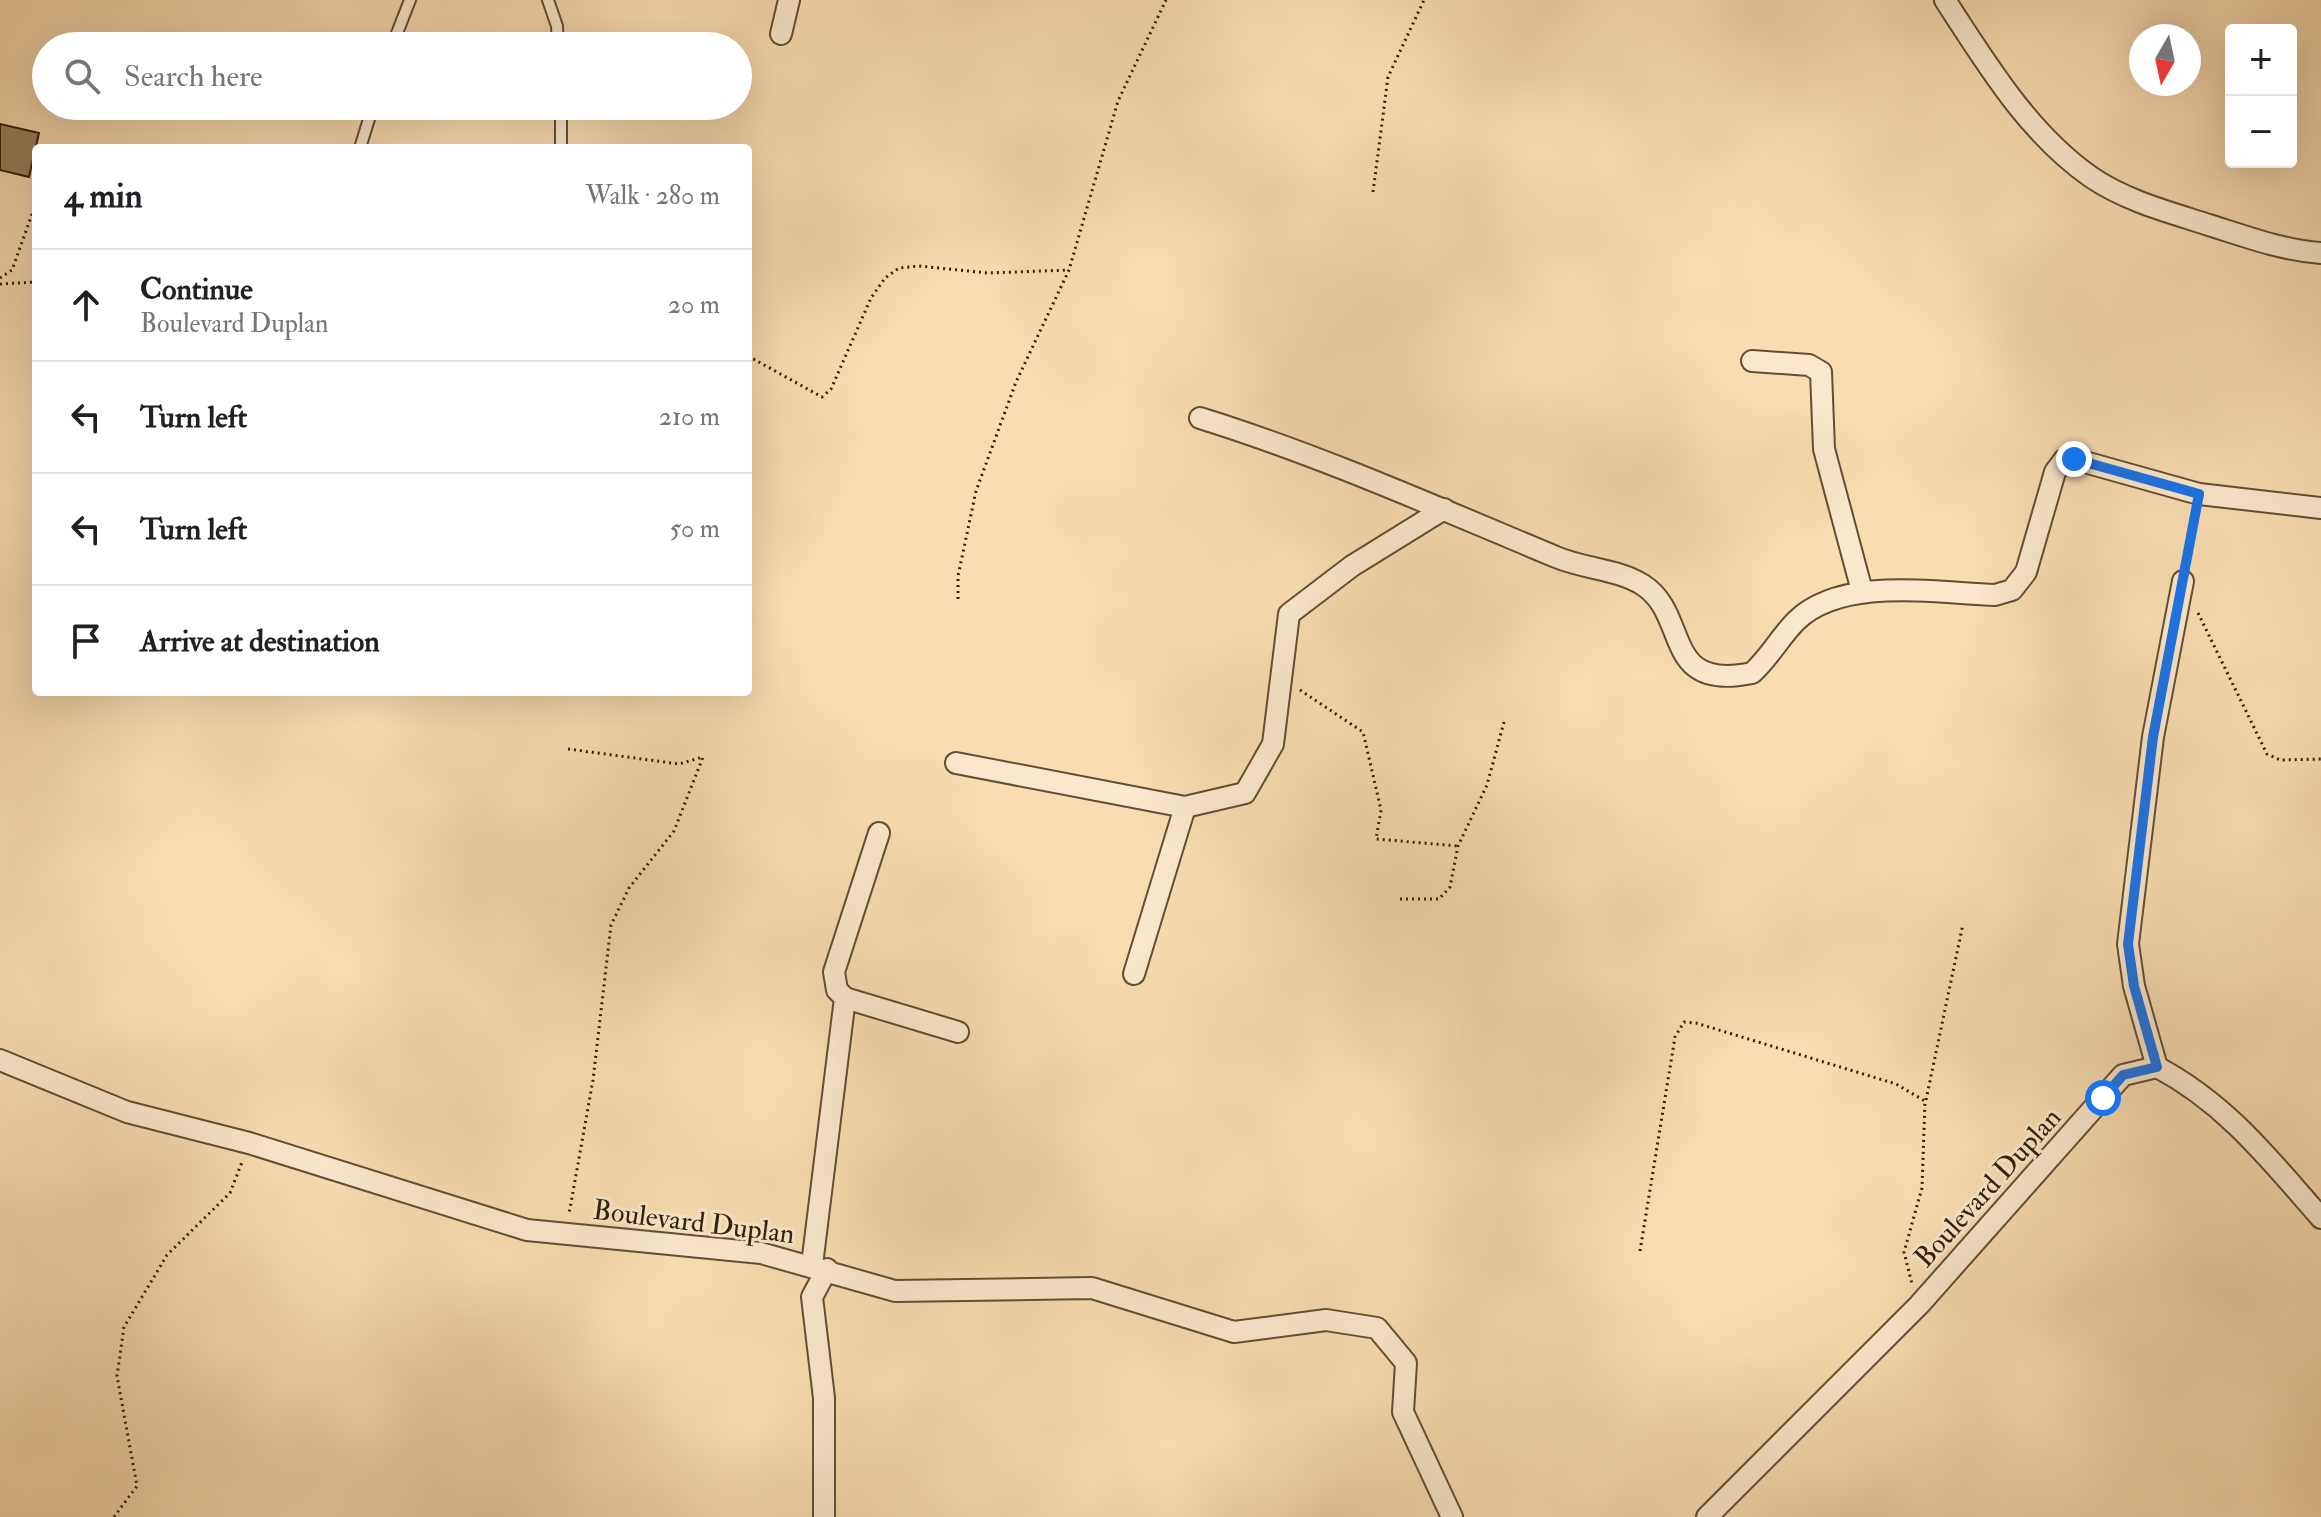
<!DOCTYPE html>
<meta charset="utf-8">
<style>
body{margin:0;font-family:"IM FELL Double Pica",serif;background:#f6f6f6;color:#202124}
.controls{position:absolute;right:24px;top:24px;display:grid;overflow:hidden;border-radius:8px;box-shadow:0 8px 32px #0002}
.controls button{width:72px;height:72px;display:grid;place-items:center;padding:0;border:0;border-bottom:2px solid #e0e0e0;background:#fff;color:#202124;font:40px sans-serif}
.compass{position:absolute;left:2129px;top:24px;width:72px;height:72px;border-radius:50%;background:#fff;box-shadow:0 8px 32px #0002;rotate:189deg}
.stop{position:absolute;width:24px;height:24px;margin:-18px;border:6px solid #1a73e8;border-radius:50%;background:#fff}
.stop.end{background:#1a73e8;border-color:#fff;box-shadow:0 2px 8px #0008}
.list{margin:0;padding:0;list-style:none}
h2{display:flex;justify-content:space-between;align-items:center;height:104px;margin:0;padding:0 32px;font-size:34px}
h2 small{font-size:26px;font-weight:400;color:#757577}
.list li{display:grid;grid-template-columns:52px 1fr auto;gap:24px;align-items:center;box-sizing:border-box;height:112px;padding:0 32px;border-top:2px solid #e0e0e0}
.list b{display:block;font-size:30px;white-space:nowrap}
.list p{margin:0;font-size:26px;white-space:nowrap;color:#757577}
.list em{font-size:26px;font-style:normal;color:#757577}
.icon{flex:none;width:44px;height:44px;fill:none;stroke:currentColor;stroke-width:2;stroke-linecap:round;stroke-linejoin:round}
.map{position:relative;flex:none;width:2321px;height:1517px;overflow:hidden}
.search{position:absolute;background:#fff;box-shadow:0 8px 32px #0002;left:32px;top:32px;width:720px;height:88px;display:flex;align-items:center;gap:20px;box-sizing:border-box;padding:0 28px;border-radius:44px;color:#757577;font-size:30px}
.panel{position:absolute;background:#fff;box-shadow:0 8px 32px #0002;left:32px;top:144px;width:720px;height:552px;border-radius:8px}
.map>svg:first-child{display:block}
.building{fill:#99805f;stroke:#311d07;stroke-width:2}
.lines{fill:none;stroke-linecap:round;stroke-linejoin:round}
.service-casing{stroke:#634d32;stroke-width:14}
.minor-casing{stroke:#634d32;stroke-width:24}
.path{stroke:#311d07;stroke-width:3;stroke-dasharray:2 4;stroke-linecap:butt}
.service{stroke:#fbe8cc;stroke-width:10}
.minor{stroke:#fbe8cc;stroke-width:20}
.route{stroke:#1a73e8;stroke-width:10}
.labels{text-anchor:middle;stroke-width:6;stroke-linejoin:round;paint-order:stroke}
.street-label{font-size:28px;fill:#311d07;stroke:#fbe8cc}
</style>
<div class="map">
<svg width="2321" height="1517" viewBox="0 0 2321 1517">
<rect width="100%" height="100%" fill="#f9dcb1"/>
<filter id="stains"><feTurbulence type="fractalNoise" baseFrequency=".0025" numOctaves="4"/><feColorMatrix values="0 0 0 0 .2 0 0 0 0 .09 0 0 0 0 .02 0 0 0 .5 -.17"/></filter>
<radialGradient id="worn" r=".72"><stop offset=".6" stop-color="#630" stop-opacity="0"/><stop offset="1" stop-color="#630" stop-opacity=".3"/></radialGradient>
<polygon class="building" points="0,124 39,133 29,177 0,170"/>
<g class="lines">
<g class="service-casing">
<g id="service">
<polyline points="548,0 557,26 558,46"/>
<polyline points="392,46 410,0"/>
<polyline points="360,148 373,106"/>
<polyline points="561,148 561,106"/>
</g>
</g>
<g class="minor-casing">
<g id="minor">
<path d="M1945,0c41,63 83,133 146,177 35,24 78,35 118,48 38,12 73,25 112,28"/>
<polyline points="781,34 789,0"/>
<polyline points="1752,361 1809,365 1821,372 1824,449 1862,591"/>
<path d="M1200,418c122,38 238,90 356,139 28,12 62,12 87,28 47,30 18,107 109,88 17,-15 28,-36 44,-52 46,-45 140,-28 199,-26l17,-5 14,-18 29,-100 9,-12 10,-1 125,35 122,14"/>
<polyline points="956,763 1185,807 1245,793 1273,744 1289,614 1352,566 1444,509"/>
<polyline points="1134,974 1185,807"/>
<polyline points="845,998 958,1032"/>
<polyline points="0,1060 127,1112 249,1143 527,1230 761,1253 895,1291 1092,1288 1234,1332 1326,1320 1377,1328 1406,1363 1403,1412 1452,1517"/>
<polyline points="2157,1067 2134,986 2128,944 2153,737 2183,581"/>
<polyline points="812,1265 845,998 837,990 834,972 879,833"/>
<polyline points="824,1517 824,1398 812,1297 827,1269"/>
<path d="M1707,1517l212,-212 204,-230 34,-8c70,37 113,93 164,151"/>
</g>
</g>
<g class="path">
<polyline points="1373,192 1388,77 1424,0"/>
<polyline points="0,278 12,270 36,203"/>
<polyline points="0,284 36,282"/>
<polyline points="748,356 822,397 831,389 871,298 885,278 899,268 919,266 988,273 1069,270"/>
<polyline points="2187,561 2195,513"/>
<polyline points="958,599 958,576 976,491 1016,382 1069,270 1118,101 1166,0"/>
<polyline points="2198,613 2267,754 2280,760 2321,759"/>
<polyline points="1300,690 1363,732 1381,810 1376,839 1458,846"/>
<polyline points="568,749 679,764 703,757 674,831 629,888 611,925 593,1080 569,1214"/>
<polyline points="1400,899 1439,899 1450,887 1458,846 1487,785 1504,722"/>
<polyline points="1926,1100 1963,924"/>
<polyline points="1640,1251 1675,1037 1684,1022 1696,1023 1896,1084 1925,1101 1922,1188 1904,1252 1912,1284"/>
<polyline points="114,1517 137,1486 117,1376 124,1327 167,1255 230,1193 242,1162"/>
</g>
<use href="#service" class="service"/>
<use href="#minor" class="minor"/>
</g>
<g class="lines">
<polyline class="route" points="2074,459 2199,494 2153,737 2128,944 2134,986 2157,1067 2123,1075 2103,1098"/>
</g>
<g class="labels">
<g class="street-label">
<text transform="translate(1987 1187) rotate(-48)" y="10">Boulevard Duplan</text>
<text transform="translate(694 1221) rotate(7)" y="10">Boulevard Duplan</text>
</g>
</g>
<rect width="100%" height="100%" filter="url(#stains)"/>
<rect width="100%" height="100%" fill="url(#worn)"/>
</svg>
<div class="controls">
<button>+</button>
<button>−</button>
</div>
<svg class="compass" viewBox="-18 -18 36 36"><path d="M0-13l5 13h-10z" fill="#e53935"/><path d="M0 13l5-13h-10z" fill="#757577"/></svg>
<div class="stop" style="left:2103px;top:1098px"></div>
<div class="stop end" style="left:2074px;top:459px"></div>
<div class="search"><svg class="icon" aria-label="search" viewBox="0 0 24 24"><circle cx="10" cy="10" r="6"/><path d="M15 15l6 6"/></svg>Search here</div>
<section class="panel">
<h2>4 min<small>Walk · 280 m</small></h2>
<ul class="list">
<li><svg class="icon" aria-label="ahead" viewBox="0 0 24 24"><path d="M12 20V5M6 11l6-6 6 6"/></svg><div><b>Continue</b><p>Boulevard Duplan</p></div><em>20 m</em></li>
<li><svg class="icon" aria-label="left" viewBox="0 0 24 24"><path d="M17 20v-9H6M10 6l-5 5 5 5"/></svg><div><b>Turn left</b></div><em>210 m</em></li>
<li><svg class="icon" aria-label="left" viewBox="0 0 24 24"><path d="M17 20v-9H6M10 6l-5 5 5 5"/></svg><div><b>Turn left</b></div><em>50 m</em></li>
<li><svg class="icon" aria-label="arrive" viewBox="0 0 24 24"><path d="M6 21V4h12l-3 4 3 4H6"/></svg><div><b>Arrive at destination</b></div></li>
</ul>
</section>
</div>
